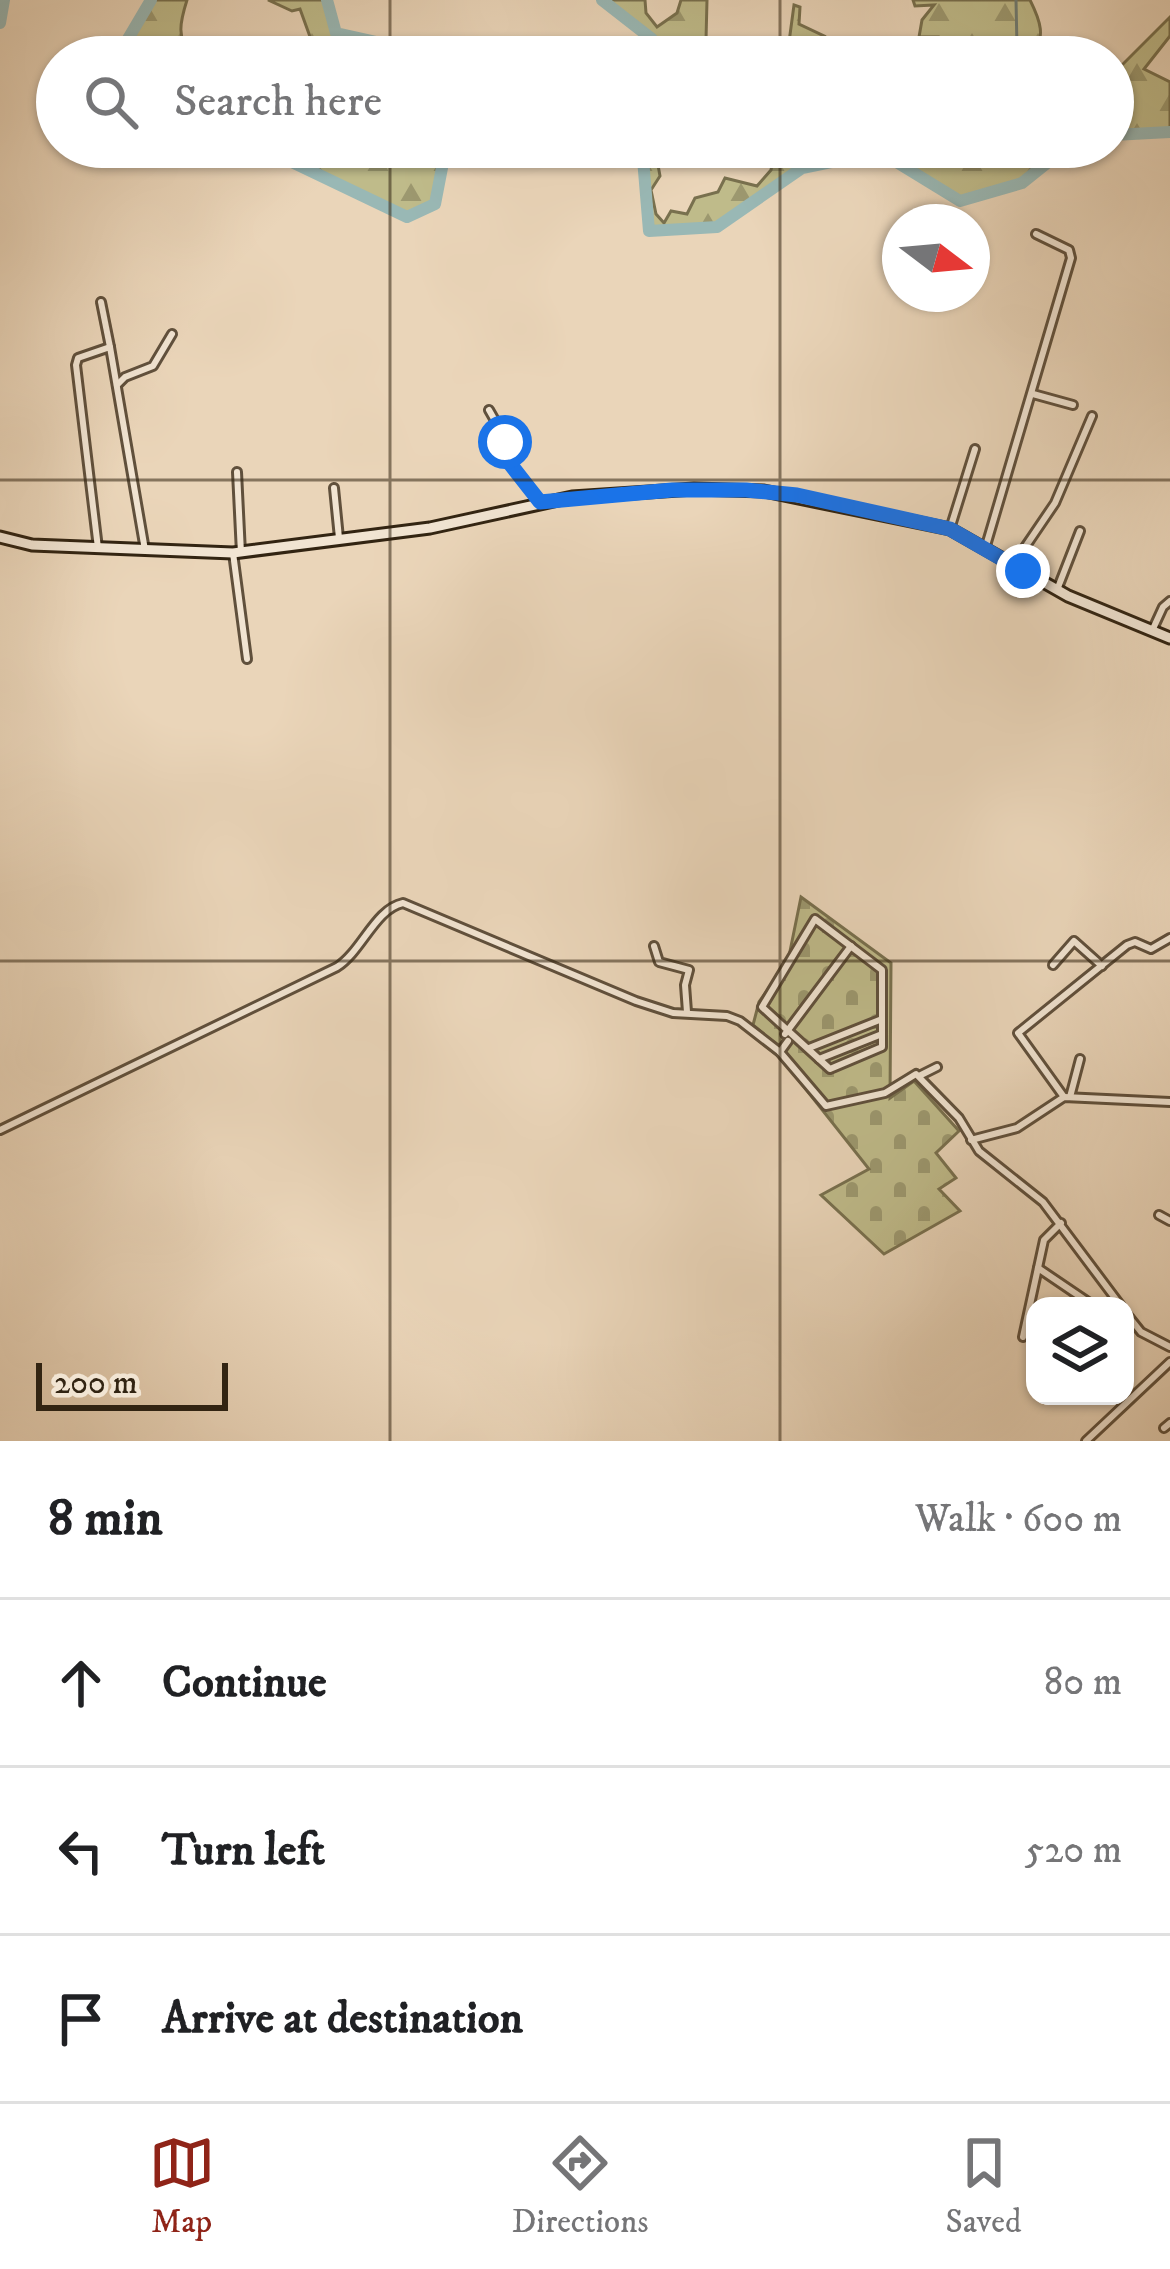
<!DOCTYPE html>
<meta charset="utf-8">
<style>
body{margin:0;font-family:"IM FELL DW Pica",serif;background:#f2f2f2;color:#202124}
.controls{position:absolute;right:36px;bottom:36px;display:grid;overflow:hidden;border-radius:24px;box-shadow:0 3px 9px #0004}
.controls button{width:108px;height:108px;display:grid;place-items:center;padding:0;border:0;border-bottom:3px solid #e0e0e0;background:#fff;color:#202124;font:60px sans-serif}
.compass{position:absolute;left:882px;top:204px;width:108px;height:108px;border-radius:50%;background:#fff;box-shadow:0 3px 9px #0004;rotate:106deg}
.scale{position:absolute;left:36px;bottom:30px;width:192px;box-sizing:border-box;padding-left:12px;border:6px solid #322412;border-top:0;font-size:33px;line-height:42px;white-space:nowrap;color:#322412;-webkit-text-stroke:9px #f1e4d2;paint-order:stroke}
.stop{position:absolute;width:36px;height:36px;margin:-27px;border:9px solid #1a73e8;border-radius:50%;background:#fff}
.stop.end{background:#1a73e8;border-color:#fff;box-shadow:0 3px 12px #0008}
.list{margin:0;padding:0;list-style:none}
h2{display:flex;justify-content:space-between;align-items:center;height:156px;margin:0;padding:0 48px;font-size:51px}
h2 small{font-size:39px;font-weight:400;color:#757577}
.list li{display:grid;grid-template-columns:78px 1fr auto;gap:36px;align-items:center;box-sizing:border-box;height:168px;padding:0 48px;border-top:3px solid #e0e0e0}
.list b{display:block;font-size:45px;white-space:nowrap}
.list em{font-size:39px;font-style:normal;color:#757577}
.icon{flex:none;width:66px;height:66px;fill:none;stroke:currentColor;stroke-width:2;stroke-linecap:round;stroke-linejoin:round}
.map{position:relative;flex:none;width:1170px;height:1441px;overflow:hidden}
.search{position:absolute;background:#fff;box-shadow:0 3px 9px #0004;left:36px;right:36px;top:36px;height:132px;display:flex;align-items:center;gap:30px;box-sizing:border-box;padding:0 42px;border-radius:66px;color:#757577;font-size:45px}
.sheet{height:660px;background:#fff}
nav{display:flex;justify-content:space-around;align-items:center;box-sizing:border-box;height:168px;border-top:3px solid #e0e0e0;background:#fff;font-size:33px;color:#757577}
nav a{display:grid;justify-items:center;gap:6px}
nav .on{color:#8f2418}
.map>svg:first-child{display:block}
.forest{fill:url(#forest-firs);stroke:#78704e;stroke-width:3}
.cemetery{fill:url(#cemetery-stones);stroke:#78704e;stroke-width:3}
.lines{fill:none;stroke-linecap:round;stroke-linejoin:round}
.stream{stroke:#707d74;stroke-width:3}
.river{stroke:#99b8b5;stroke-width:12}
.street-casing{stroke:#60503c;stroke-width:12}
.secondary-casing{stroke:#322412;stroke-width:15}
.street{stroke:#f1e4d2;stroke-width:6}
.secondary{stroke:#f1e4d2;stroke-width:9}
.route{stroke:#1a73e8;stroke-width:15}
.grid{fill:none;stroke:#322412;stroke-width:3;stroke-opacity:0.55}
</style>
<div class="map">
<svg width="1170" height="1441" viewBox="0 0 1170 1441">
<defs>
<pattern id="forest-firs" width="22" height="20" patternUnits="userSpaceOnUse" patternTransform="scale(3)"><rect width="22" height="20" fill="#bfbb8a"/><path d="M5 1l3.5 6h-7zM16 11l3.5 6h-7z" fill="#9c986f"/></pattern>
<pattern id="cemetery-stones" width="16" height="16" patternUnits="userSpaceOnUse" patternTransform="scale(3)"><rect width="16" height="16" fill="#bfbb8a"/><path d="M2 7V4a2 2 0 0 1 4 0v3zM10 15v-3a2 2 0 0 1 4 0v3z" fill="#9c986f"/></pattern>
</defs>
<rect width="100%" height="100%" fill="#ead5b9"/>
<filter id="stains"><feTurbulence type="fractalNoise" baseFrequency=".00167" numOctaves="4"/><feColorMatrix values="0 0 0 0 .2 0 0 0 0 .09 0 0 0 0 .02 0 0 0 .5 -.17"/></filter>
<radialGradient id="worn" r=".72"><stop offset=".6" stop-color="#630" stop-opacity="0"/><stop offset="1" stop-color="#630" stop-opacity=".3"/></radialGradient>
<g class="forest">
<path d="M151,0h36c-7,22 -11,38 5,57h-66l-4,-8z"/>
<polygon points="268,0 327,0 336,33 444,57 324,57 313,45 300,9 292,11"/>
<polygon points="602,0 645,0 646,13 657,27 677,13 681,0 707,0 706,40 693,50 697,57 651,57 652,39"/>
<path d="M913,0h117c11,22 15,35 4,57h-98l2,-20h-19l3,-17 12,-15 -19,1z"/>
<polygon points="794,5 800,7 799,24 824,36 807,52 809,57 787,57"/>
<polygon points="1170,17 1170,36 1144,69 1170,82 1170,135 1113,136 1113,74"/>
<polygon points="271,147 448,147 435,204 407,217 292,162"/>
<polygon points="642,147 668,147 658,165 660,176 651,190 656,214 664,223 671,211 687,214 695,198 718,192 725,178 757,186 771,170 775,147 1067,147 1022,183 960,201 880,153 802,168 717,227 649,231"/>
</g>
<polygon class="cemetery" points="801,897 891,963 890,1098 914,1081 959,1131 936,1153 956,1178 939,1189 960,1211 884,1254 821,1195 869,1169 782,1059 758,1040 763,1033 753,1025 759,1002 788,961"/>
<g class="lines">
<g class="stream">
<polyline points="1013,57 1017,48 1016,0"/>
<polyline points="1029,147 1039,170"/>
</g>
<g class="river">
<polyline points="327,0 336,33 444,57"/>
<polyline points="602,0 652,39 651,57"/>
<polyline points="0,23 4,0"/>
<polyline points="126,57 122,49 151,0"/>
<polyline points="1113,135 1170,132"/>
<polyline points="271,147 292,162 407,217 435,204 446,147"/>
<polyline points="642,147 649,231 717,227 802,168 880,152 960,201 1022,183 1067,147"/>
</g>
<g class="street-casing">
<g id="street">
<polyline points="101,302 110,347"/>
<polyline points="117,385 125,377 153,366 172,334"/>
<polyline points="1033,394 1073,405"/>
<polyline points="489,410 505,438 504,456 540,502"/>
<polyline points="237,472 241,553"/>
<polyline points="334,488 339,538"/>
<polyline points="950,529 975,449"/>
<polyline points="98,548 76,365 78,358 110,347 145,550"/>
<polyline points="985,549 1071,258 1069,250 1036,234"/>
<polyline points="233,553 247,659"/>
<polyline points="1013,565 1055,503 1092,416"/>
<polyline points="1057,590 1080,531"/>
<polyline points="1152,631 1163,607 1170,601"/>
<polygon points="815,919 882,970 882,1047 830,1069 762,1007"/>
<polyline points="654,946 659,962 689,970 685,985 687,1012"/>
<polyline points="1053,965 1074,941 1102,966"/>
<polyline points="785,1034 851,946"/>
<polyline points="809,1048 882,1019"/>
<polyline points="780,1052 788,1041"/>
<polyline points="819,1059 882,1034"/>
<polyline points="919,1076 937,1067"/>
<polyline points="1064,1097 1018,1033 1127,945 1135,942 1151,949 1170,938"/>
<polyline points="1070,1097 1080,1059"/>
<path d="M0,1130l337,-163c25,-16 38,-58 66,-64l233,98 37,12 54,3 13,5 40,31 46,54 59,-13 31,-19 43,44 20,33 64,51 78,104"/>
<polyline points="971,1140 1017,1128 1064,1097 1170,1102"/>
<polyline points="1159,1215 1170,1221"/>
<polyline points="1038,1268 1094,1306"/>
<polyline points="1125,1312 1141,1332 1170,1347"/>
<polyline points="1023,1337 1044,1240 1061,1223"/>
<polyline points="1164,1428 1170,1423"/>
<polyline points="1086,1441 1170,1362"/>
</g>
</g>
<g class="secondary-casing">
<polyline id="secondary" points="0,537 32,545 233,553 430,528 572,497 694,489 764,491 950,529 1068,596 1170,638"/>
</g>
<use href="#street" class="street"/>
<use href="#secondary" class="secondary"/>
</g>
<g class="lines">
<polyline class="route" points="505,442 504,456 540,502 672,490 746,490 797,495 950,529 1023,571"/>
</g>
<path class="grid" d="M390,0v57M780,0v57M390,147v1294M780,147v1294M0,480h1170M0,961h1170"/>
<rect width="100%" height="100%" filter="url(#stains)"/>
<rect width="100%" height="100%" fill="url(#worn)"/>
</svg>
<div class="controls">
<button><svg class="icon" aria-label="layers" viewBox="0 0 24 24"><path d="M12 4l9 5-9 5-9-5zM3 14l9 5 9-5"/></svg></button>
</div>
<svg class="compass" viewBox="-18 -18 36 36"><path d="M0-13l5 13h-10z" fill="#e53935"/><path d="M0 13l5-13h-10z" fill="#757577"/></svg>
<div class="scale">200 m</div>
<div class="stop" style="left:505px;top:442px"></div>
<div class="stop end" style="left:1023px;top:571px"></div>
<div class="search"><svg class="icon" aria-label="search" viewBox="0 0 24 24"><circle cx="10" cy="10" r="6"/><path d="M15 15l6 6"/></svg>Search here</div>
</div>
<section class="sheet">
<h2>8 min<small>Walk · 600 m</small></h2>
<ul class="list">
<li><svg class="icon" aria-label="ahead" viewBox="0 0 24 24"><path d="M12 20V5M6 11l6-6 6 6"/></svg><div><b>Continue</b></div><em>80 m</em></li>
<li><svg class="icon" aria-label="left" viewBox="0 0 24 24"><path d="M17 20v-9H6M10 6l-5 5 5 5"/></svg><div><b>Turn left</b></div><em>520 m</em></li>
<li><svg class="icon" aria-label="arrive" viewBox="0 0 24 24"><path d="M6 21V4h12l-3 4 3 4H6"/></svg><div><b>Arrive at destination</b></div></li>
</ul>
</section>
<nav>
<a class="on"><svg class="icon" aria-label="map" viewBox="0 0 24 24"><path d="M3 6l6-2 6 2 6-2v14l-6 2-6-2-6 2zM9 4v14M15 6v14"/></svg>Map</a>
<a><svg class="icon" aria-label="directions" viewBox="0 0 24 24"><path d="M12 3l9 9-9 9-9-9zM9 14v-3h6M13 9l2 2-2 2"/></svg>Directions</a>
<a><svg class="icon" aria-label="saved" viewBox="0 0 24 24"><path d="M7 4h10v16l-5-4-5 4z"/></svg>Saved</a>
</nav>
